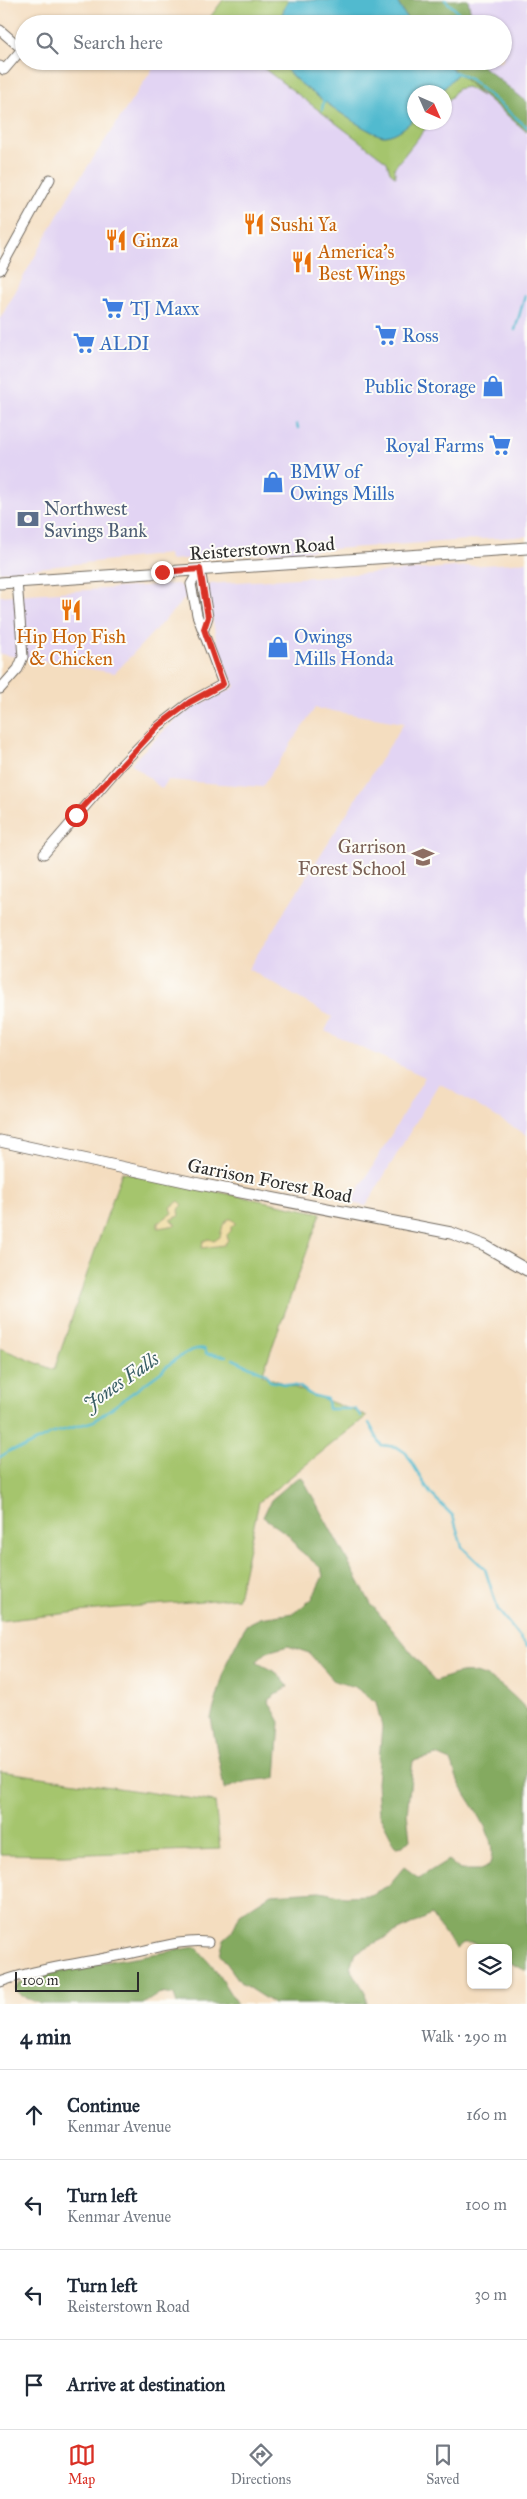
<!DOCTYPE html>
<meta charset="utf-8">
<style>
body{margin:0;font-family:"IM FELL Great Primer",serif;background:#f6f6f7;color:#1f2937}
.controls{position:absolute;right:15px;bottom:15px;display:grid;overflow:hidden;border-radius:8px;box-shadow:0 1px 4px #0004}
.controls button{width:45px;height:45px;display:grid;place-items:center;padding:0;border:0;border-bottom:1px solid #e0e1e3;background:#fff;color:#1f2937;font:25px sans-serif}
.compass{position:absolute;left:407px;top:85px;width:45px;height:45px;border-radius:50%;background:#fff;box-shadow:0 1px 4px #0004;rotate:135deg}
.scale{position:absolute;left:15px;bottom:12px;width:124px;box-sizing:border-box;padding-left:5px;border:2px solid #2b2b2b;border-top:0;font-size:14px;line-height:18px;white-space:nowrap;color:#2b2b2b;-webkit-text-stroke:4px #fdfcf7;paint-order:stroke}
.stop{position:absolute;width:15px;height:15px;margin:-11px;border:4px solid #d93025;border-radius:50%;background:#fff}
.stop.end{background:#d93025;border-color:#fff;box-shadow:0 1px 5px #0008}
.list{margin:0;padding:0;list-style:none}
h2{display:flex;justify-content:space-between;align-items:center;height:65px;margin:0;padding:0 20px;font-size:21px}
h2 small{font-size:16px;font-weight:400;color:#747a83}
.list li{display:grid;grid-template-columns:32px 1fr auto;gap:15px;align-items:center;box-sizing:border-box;height:90px;padding:0 20px;border-top:1px solid #e0e1e3}
.list b{display:block;font-size:19px;white-space:nowrap}
.list p{margin:0;font-size:16px;white-space:nowrap;color:#747a83}
.list em{font-size:16px;font-style:normal;color:#747a83}
.icon{flex:none;width:28px;height:28px;fill:none;stroke:currentColor;stroke-width:2;stroke-linecap:round;stroke-linejoin:round}
.map{position:relative;flex:none;width:527px;height:2004px;overflow:hidden}
.search{position:absolute;background:#fff;box-shadow:0 1px 4px #0004;left:15px;right:15px;top:15px;height:55px;display:flex;align-items:center;gap:12px;box-sizing:border-box;padding:0 18px;border-radius:28px;color:#747a83;font-size:19px}
.sheet{height:425px;background:#fff}
nav{display:flex;justify-content:space-around;align-items:center;box-sizing:border-box;height:70px;border-top:1px solid #e0e1e3;background:#fff;font-size:14px;color:#747a83}
nav a{display:grid;justify-items:center;gap:2px}
nav .on{color:#d93025}
.map>svg:first-child{display:block}
.built{fill:#e2d4f3;fill-rule:evenodd}
.green{fill:#a5c56d;stroke:#68784c}
.forest{fill:#84aa60;stroke:#586a46}
.sand{fill:#eeda9e;stroke:#8c8264}
.water{fill:#51bacf;stroke:#3e727d}
.lines{fill:none;stroke-linecap:round;stroke-linejoin:round}
.stream{stroke:#51bacf;stroke-width:2.5}
.minor-casing{stroke:#71695f;stroke-width:11}
.major-casing{stroke:#71695f;stroke-width:13}
.minor{stroke:#fff;stroke-width:9}
.major{stroke:#fff;stroke-width:11}
.route{stroke:#d93025;stroke-width:6}
.labels{text-anchor:middle;stroke-width:4;stroke-linejoin:round;paint-order:stroke}
.food-label{font-size:19px;fill:#c56008;stroke:#fdfcf7;text-anchor:start}
.shop-label{font-size:19px;fill:#366cbe;stroke:#fdfcf7;text-anchor:start}
.service-label{font-size:19px;fill:#4e5e75;stroke:#fdfcf7;text-anchor:start}
.street-label{font-size:19px;fill:#2b2b2b;stroke:#fdfcf7}
.education-label{font-size:19px;fill:#785e54;stroke:#fdfcf7;text-anchor:end}
.water-label{font-size:20px;font-style:italic;fill:#385d64;stroke:#fdfcf7}
</style>
<div class="map">
<svg width="527" height="2004" viewBox="0 0 527 2004">
<rect width="100%" height="100%" fill="#fdfcf7"/>
<filter id="ink" filterUnits="userSpaceOnUse"><feTurbulence type="fractalNoise" baseFrequency=".02" numOctaves="2"/><feDisplacementMap in="SourceGraphic" scale="10" xChannelSelector="R" yChannelSelector="G"/><feConvolveMatrix kernelMatrix="1 2 1 2 8 2 1 2 1" color-interpolation-filters="sRGB"/></filter>
<filter id="wash" filterUnits="userSpaceOnUse"><feTurbulence type="fractalNoise" baseFrequency=".0096" numOctaves="4" result="noise"/><feDisplacementMap in="SourceGraphic" scale="20" xChannelSelector="R" yChannelSelector="G"/><feGaussianBlur stdDeviation="1.12" result="paint"/><feColorMatrix in="noise" values="0 0 0 0 0 0 0 0 0 0 0 0 0 0 0 0 0 1.4 0 .05"/><feComposite in="paint" operator="in"/></filter>
<g filter="url(#wash)">
<rect width="100%" height="100%" fill="#f4ddbf"/>
<g class="built">
<path d="M457,0h70v536l-358,24 -1,-6 -168,18v-253l72,-129 86,-129h345v-37h-42zM414,92h30v30h-30z"/>
<polygon points="527,562 527,1135 439,1083 366,1206 351,1203 425,1077 325,1031 332,1017 248,969 404,723 315,708 262,787 168,780 162,789 131,763 177,718 194,707 235,687 222,660 216,638 207,590 210,584"/>
<polygon points="177,584 185,589 186,597 115,673 0,654 0,596"/>
</g>
<g class="green">
<polygon points="223,0 288,0 278,24 205,24"/>
<path d="M254,61h29c2,5 4,10 8,14 12,12 79,62 94,61 13,-2 20,-9 29,-17v3l16,1 -36,45 2,9 -6,-5 -3,-10z"/>
<polygon points="453,68 482,96 467,87 457,89 445,105 444,92 441,92 457,74"/>
<polygon points="122,1172 321,1213 262,1375 367,1416 259,1502 238,1598 105,1609 0,1621 0,1348 54,1370"/>
<polygon points="0,1771 215,1802 220,1849 64,1855 0,1854"/>
</g>
<g class="forest">
<polygon points="396,0 468,0 473,24 410,24"/>
<polygon points="443,61 476,61 527,102 527,132"/>
<path d="M302,1477l69,127 64,77c8,-2 17,-7 26,-8 27,-4 49,19 66,37v261l-19,-9v-14h-28l-7,-5h-10l-7,6 -25,-34 -76,38 -5,14 15,25 2,12h-93l-33,-21 -21,-29 4,-15 8,-7 8,-18 31,-20 49,-3 25,5 25,-1 18,-9 16,-19 15,11 29,-18 12,10h20l9,-4c12,-27 -17,-59 -30,-83 -3,-6 -5,-15 -8,-22l-14,-6 -24,6 -6,52 3,26 -7,7 -7,1 -17,-33 -2,-31 5,-56 -6,-25 -21,-15 -21,-6 -25,-28 -21,-7 -21,6 -11,10 21,11 11,13 -20,14 12,22 -4,56 -28,3 -24,8 -13,-71 16,-56 19,-37 14,-7 34,-5 18,-14 11,-23 -2,-8 -24,-20 -7,-12 -27,-19 8,-17 26,-22z"/>
<polygon points="196,1947 212,1965 237,2004 177,2004 174,1995 160,1993 143,2004 41,2004 22,1997 15,1990 19,1983 67,1968"/>
</g>
<g class="sand">
<polygon points="179,1201 183,1205 178,1210 179,1216 171,1220 176,1225 158,1228 158,1223 172,1213 170,1208"/>
<polygon points="228,1219 232,1219 236,1223 231,1227 231,1231 227,1235 228,1240 224,1245 202,1248 203,1241 209,1239 214,1241 220,1237 223,1225"/>
</g>
<g class="water">
<polygon points="288,0 396,0 410,24 278,24"/>
<path d="M283,61h160l14,13 -16,18h-27v27c-9,8 -16,15 -29,17 -15,1 -82,-49 -94,-61 -4,-4 -6,-9 -8,-14z"/>
</g>
<g class="lines">
<g class="stream">
<polyline points="445,0 471,24"/>
<polyline points="455,72 470,79 527,127"/>
<polyline points="322,110 324,99"/>
<polyline points="515,330 525,296"/>
<polyline points="297,424 298,428"/>
<polyline points="233,1359 266,1374 270,1381 300,1387 311,1395 327,1399 328,1409 355,1409 361,1416"/>
<polyline points="369,1423 381,1445 397,1447 406,1453 430,1493 453,1516 462,1547 485,1569 498,1610 527,1646"/>
<path d="M0,1457l11,-7 12,-2 28,-14 43,-13 67,-49c9,-10 31,-26 43,-23l3,5 19,2"/>
</g>
</g>
</g>
<g filter="url(#ink)">
<g class="lines">
<g class="minor-casing">
<g id="minor">
<polyline points="0,30 22,49 4,70 0,66"/>
<polyline points="0,270 50,179"/>
<polyline points="200,569 208,617 204,629"/>
<polyline points="0,689 18,669 23,657 17,581"/>
<polyline points="44,854 121,765 159,726 190,702 223,684 197,615 191,584 200,569"/>
<path d="M0,1982c42,-15 88,-20 132,-29 24,-5 52,-14 76,-11"/>
</g>
</g>
<g class="major-casing">
<g id="major">
<polyline points="0,583 527,548"/>
<polyline points="0,1141 194,1183 451,1233 485,1246 527,1270"/>
</g>
</g>
<use href="#minor" class="minor"/>
<use href="#major" class="major"/>
</g>
</g>
<g class="lines" filter="url(#ink)">
<polyline class="route" points="76,815 158,726 190,702 223,684 204,629 208,617 200,569 162,572"/>
</g>
<defs>
<g id="restaurant-bare" transform="scale(1.725)"><path d="M-5-6h1v4h1v-4h1v4h1v-4h1v5L-1.5 .5V6h-2V.5L-5-1ZM5-6V6H3V1.5H1.5Q1.5-4 5-6Z" fill="#e8710a" stroke="#fdfcf7" stroke-width="2.5" paint-order="stroke"/></g>
<g id="supermarket-bare" transform="scale(1.725)"><path d="M-6-5.5h2.5l.6 2H6L4.5 2H-2.5L-4.4-4H-6ZM-1.5 3.2a1.3 1.3 0 1 0 .1 0ZM3 3.2a1.3 1.3 0 1 0 .1 0Z" fill="#3f7fe0" stroke="#fdfcf7" stroke-width="2.5" paint-order="stroke"/></g>
<g id="shop-bare" transform="scale(1.725)"><path d="M-5-2.5h2.3a2.7 3.5 0 0 1 5.4 0H5L5.5 6h-11ZM-1.5-2.5h3a1.5 2.3 0 0 0-3 0Z" fill="#3f7fe0" stroke="#fdfcf7" stroke-width="2.5" paint-order="stroke"/></g>
<g id="bank-bare" transform="scale(1.725)"><path d="M-6-4H6V4H-6ZM0-2.3a2.3 2.3 0 1 0 0 4.6a2.3 2.3 0 1 0 0-4.6Z" fill="#5c6f8a" stroke="#fdfcf7" stroke-width="2.5" paint-order="stroke"/></g>
<g id="school-bare" transform="scale(1.725)"><path d="M0-5L7-2L0 1L-7-2ZM-4 1L0 2.5L4 1V4Q0 6-4 4Z" fill="#8d6e63" stroke="#fdfcf7" stroke-width="2.5" paint-order="stroke"/></g>
</defs>
<g fill-rule="evenodd">
<use href="#restaurant-bare" x="254" y="224"/>
<use href="#restaurant-bare" x="116" y="240"/>
<use href="#restaurant-bare" x="302" y="262"/>
<use href="#supermarket-bare" x="113" y="308"/>
<use href="#supermarket-bare" x="386" y="335"/>
<use href="#supermarket-bare" x="84" y="343"/>
<use href="#shop-bare" x="493" y="386"/>
<use href="#supermarket-bare" x="500" y="445"/>
<use href="#shop-bare" x="273" y="482"/>
<use href="#bank-bare" x="28" y="519"/>
<use href="#restaurant-bare" x="71" y="610"/>
<use href="#shop-bare" x="278" y="647"/>
<use href="#school-bare" x="423" y="857"/>
</g>
<g class="labels">
<g class="food-label">
<text x="270" y="231">Sushi Ya</text>
<text x="132" y="247">Ginza</text>
<text x="318" y="258">America's<tspan x="318" dy="22">Best Wings</tspan></text>
<text x="71" y="643" text-anchor="middle">Hip Hop Fish<tspan x="71" dy="22">&amp; Chicken</tspan></text>
</g>
<g class="shop-label">
<text x="130" y="315">TJ Maxx</text>
<text x="402" y="342">Ross</text>
<text x="100" y="350">ALDI</text>
<text x="476" y="393" text-anchor="end">Public Storage</text>
<text x="484" y="452" text-anchor="end">Royal Farms</text>
<text x="290" y="478">BMW of<tspan x="290" dy="22">Owings Mills</tspan></text>
<text x="294" y="643">Owings<tspan x="294" dy="22">Mills Honda</tspan></text>
</g>
<g class="service-label">
<text x="44" y="515">Northwest<tspan x="44" dy="22">Savings Bank</tspan></text>
</g>
<g class="street-label">
<text transform="translate(262 548) rotate(-4)" y="7">Reisterstown Road</text>
<text transform="translate(270 1180) rotate(11)" y="7">Garrison Forest Road</text>
</g>
<g class="education-label">
<text x="406" y="853">Garrison<tspan x="406" dy="22">Forest School</tspan></text>
</g>
<g class="water-label">
<text transform="translate(121 1381) rotate(-35)" y="7">Jones Falls</text>
</g>
</g>
</svg>
<div class="controls">
<button><svg class="icon" aria-label="layers" viewBox="0 0 24 24"><path d="M12 4l9 5-9 5-9-5zM3 14l9 5 9-5"/></svg></button>
</div>
<svg class="compass" viewBox="-18 -18 36 36"><path d="M0-13l5 13h-10z" fill="#e53935"/><path d="M0 13l5-13h-10z" fill="#747a83"/></svg>
<div class="scale">100 m</div>
<div class="stop" style="left:76px;top:815px"></div>
<div class="stop end" style="left:162px;top:572px"></div>
<div class="search"><svg class="icon" aria-label="search" viewBox="0 0 24 24"><circle cx="10" cy="10" r="6"/><path d="M15 15l6 6"/></svg>Search here</div>
</div>
<section class="sheet">
<h2>4 min<small>Walk · 290 m</small></h2>
<ul class="list">
<li><svg class="icon" aria-label="ahead" viewBox="0 0 24 24"><path d="M12 20V5M6 11l6-6 6 6"/></svg><div><b>Continue</b><p>Kenmar Avenue</p></div><em>160 m</em></li>
<li><svg class="icon" aria-label="left" viewBox="0 0 24 24"><path d="M17 20v-9H6M10 6l-5 5 5 5"/></svg><div><b>Turn left</b><p>Kenmar Avenue</p></div><em>100 m</em></li>
<li><svg class="icon" aria-label="left" viewBox="0 0 24 24"><path d="M17 20v-9H6M10 6l-5 5 5 5"/></svg><div><b>Turn left</b><p>Reisterstown Road</p></div><em>30 m</em></li>
<li><svg class="icon" aria-label="arrive" viewBox="0 0 24 24"><path d="M6 21V4h12l-3 4 3 4H6"/></svg><div><b>Arrive at destination</b></div></li>
</ul>
</section>
<nav>
<a class="on"><svg class="icon" aria-label="map" viewBox="0 0 24 24"><path d="M3 6l6-2 6 2 6-2v14l-6 2-6-2-6 2zM9 4v14M15 6v14"/></svg>Map</a>
<a><svg class="icon" aria-label="directions" viewBox="0 0 24 24"><path d="M12 3l9 9-9 9-9-9zM9 14v-3h6M13 9l2 2-2 2"/></svg>Directions</a>
<a><svg class="icon" aria-label="saved" viewBox="0 0 24 24"><path d="M7 4h10v16l-5-4-5 4z"/></svg>Saved</a>
</nav>
